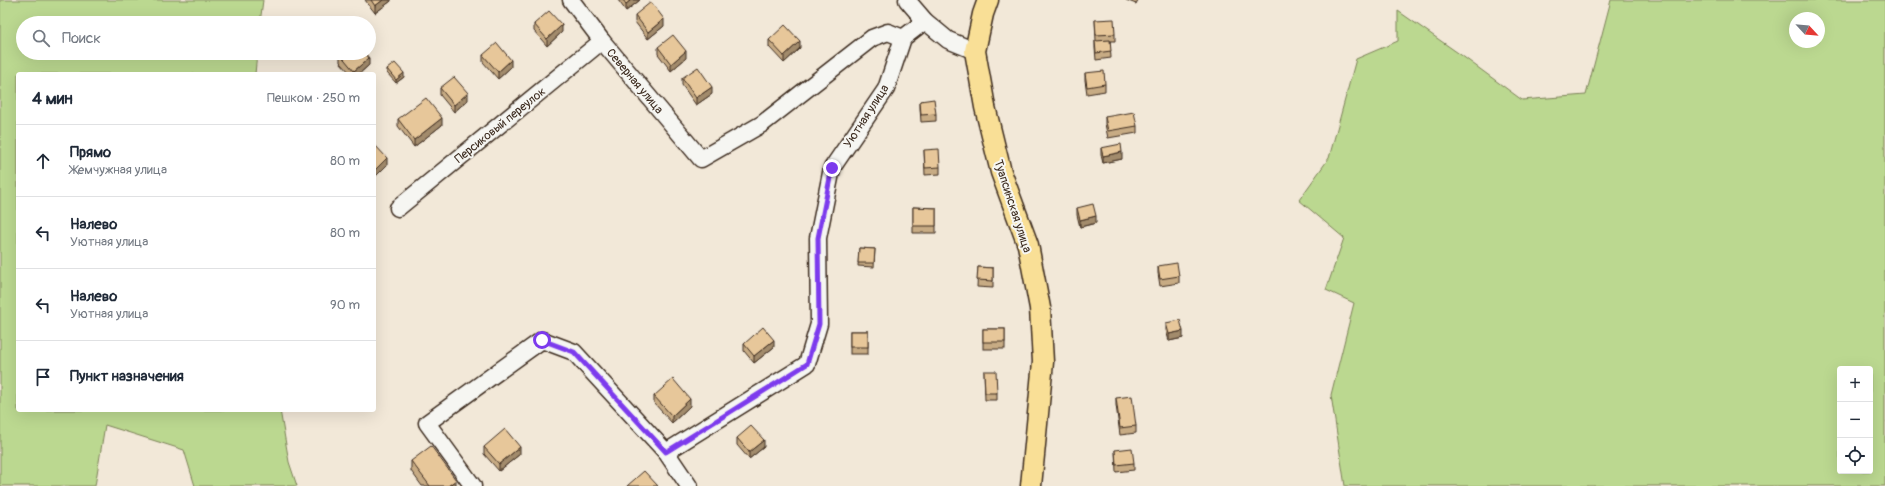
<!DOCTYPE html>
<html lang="ru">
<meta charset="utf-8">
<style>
body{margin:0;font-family:Pangolin,sans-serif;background:#f6f6f7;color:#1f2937}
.controls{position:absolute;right:12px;bottom:12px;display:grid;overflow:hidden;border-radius:4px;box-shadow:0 4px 16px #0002}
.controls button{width:36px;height:36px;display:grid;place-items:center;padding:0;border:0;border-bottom:1px solid #e0e1e3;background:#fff;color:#1f2937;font:20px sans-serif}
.compass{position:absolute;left:1789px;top:12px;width:36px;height:36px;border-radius:50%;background:#fff;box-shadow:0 4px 16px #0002;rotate:116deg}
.stop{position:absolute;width:12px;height:12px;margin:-9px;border:3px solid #7c3aed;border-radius:50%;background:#fff}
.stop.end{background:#7c3aed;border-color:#fff;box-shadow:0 1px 4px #0008}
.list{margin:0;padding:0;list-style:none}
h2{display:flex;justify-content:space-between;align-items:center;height:52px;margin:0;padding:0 16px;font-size:17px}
h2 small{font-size:13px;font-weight:400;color:#747a83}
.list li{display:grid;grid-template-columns:26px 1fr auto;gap:12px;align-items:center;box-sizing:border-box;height:72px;padding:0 16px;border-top:1px solid #e0e1e3}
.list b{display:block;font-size:15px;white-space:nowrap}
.list p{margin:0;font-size:13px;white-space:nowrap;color:#747a83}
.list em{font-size:13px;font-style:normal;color:#747a83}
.icon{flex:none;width:22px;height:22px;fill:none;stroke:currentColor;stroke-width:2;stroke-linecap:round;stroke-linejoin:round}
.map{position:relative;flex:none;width:1885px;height:486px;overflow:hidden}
.search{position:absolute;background:#fff;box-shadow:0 4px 16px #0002;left:16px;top:16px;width:360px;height:44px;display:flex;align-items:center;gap:10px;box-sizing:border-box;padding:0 14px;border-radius:22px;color:#747a83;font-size:15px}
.panel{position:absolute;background:#fff;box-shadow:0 4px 16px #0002;left:16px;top:72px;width:360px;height:340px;border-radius:4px}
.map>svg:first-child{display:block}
.green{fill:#bbd890;stroke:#7b8157;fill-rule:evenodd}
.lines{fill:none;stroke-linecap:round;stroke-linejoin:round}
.minor-casing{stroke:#3b2a1e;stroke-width:19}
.major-casing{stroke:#3b2a1e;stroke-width:23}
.minor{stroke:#f6f6f2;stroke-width:16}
.major{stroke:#f9df96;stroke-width:20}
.wall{fill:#c7ab84;stroke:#3b2a1e}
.shaded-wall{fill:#a28b6c;stroke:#3b2a1e}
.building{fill:#e7c79a;stroke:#3b2a1e}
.route{stroke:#7c3aed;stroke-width:5}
.labels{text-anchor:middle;stroke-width:4;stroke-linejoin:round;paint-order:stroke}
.street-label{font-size:12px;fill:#3b2a1e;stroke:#f6f6f2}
</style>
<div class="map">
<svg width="1885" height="486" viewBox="0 0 1885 486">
<rect width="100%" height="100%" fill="#f2e8d8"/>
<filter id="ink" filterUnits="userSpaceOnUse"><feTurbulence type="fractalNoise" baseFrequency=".025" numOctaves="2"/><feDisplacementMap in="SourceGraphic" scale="8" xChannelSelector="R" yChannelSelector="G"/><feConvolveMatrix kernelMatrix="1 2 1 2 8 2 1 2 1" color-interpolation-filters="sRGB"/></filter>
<g filter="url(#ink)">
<g class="green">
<polygon points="0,0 263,0 260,23 23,23 23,53 257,53 255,74 18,74 18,410 280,410 289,462 297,486 195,486 184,450 105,425 95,486 0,486"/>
<path d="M1611,0h274v486h-540l-14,-91 23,-92 -28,-13 18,-52 -45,-38 30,-42 27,-99 42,-18v-30l63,44 61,45 64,-5zM1795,18h24v24h-24zM1840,369h30v102h-30z"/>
</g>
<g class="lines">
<g class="minor-casing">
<g id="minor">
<polyline points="571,0 602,41 701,159 762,124 872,38 888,32 903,38"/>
<polyline points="907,0 925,21 948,40 975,51"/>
<polyline points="398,208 602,41"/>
<polyline points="666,452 807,364 819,324 818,238 832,168 886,89 903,38 925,21"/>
<polyline points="473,486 427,423 542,340 574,352 666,452 689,486"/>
</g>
</g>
<g class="major-casing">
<polyline id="major" points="988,0 983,14 975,51 985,107 1001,172 1028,245 1040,308 1043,362 1031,486"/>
</g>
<use href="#minor" class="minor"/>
<use href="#major" class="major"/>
</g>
<g class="wall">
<polygon points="365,0 391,0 391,1 375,13"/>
<polygon points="618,0 640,0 626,11"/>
<polygon points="1126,0 1138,0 1136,4"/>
<polygon points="635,15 664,26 648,39 635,22"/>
<polygon points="1095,20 1115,34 1115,41 1110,41 1111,58 1096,60 1095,48 1095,41 1096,41"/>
<polygon points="534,24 562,32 547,46 534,31"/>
<polygon points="769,40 800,48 784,63 769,47"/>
<polygon points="658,47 686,58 671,71 658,54"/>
<polygon points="340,54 369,65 359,74 351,74 340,62"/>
<polygon points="483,55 511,67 498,79 483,62"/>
<polygon points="387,69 404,77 396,83 387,73"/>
<polygon points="1085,73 1105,84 1105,91 1087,94 1085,80"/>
<polygon points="682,78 712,94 696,105 682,85"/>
<polygon points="440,88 468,100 454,112 440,95"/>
<polygon points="920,101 936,114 936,121 921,122 920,108"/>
<polygon points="1105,117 1137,126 1137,133 1108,138 1105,124"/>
<polygon points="398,119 442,125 414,147 398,126"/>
<polygon points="1101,148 1122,159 1103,163 1101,155"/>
<polygon points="924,150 940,167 940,174 925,175"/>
<polygon points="913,207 936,208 936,233 913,233"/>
<polygon points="1077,208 1096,223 1080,227 1077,215"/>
<polygon points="859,248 875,249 874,267 858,266"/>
<polygon points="1158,266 1179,276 1179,283 1160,286 1158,273"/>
<polygon points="978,267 993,268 993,288 977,287"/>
<polygon points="1166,323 1183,338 1169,341 1166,330"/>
<rect x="983" y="329" width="22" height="20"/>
<rect x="850" y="331" width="18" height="23"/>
<polygon points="744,344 774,347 754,363 744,351"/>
<polygon points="984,371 997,393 997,400 985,400"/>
<polygon points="654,396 690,406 672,423 654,403"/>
<polygon points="1116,398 1136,426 1136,433 1120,435 1116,405"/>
<polygon points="737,438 764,447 749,459 737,445"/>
<polygon points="484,447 520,454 499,471 484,454"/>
<polygon points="1115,450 1134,463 1134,470 1116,472"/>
<polygon points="411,461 456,486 422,486 411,471"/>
</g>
<g class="shaded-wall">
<polygon points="383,0 391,0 391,1 375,13 375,6"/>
<polygon points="631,0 640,0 626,11 626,4"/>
<polygon points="664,19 664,26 648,39 648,32"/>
<polygon points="562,25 562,32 547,46 547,39"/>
<polygon points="800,41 800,48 784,63 784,56"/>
<polygon points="686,51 686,58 671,71 671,64"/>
<polygon points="369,58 369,65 359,74 354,74 354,71"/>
<polygon points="511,60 511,67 498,79 498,72"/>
<polygon points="404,73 404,77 396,83 396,80"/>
<polygon points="712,87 712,94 696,105 696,98"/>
<polygon points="468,93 468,100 454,112 454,105"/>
<polygon points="442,118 442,125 414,147 414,140"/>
<polygon points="1122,152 1122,159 1103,163 1103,156"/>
<polygon points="387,158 387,165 374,178 374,171"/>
<polygon points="1096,216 1096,223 1080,227 1080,220"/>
<polygon points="1183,331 1183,338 1169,341 1169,334"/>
<polygon points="774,340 774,347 754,363 754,356"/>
<polygon points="690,399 690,406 672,423 672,416"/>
<polygon points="764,440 764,447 749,459 749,452"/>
<polygon points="520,447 520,454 499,471 499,464"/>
<polygon points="456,480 456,486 448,486"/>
</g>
<g class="building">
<polygon points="371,0 383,0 375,6"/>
<polygon points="623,0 631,0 626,4"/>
<polygon points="651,2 664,19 648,32 635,15"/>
<polygon points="549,11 562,25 547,39 534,24"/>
<polygon points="1114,19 1115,34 1096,35 1095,20"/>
<polygon points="785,25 800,41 784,56 769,40"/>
<polygon points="673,35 686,51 671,64 658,47"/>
<polygon points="1110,40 1111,51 1096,53 1095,41"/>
<polygon points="497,43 511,60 498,72 483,55"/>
<polygon points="342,53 365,53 369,58 354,71 340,54"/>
<polygon points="395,63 404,73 396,80 387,69"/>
<polygon points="698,67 712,87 696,98 682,78"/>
<polygon points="1104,71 1105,84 1087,87 1085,73"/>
<polygon points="454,77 468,93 454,105 440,88"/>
<polygon points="426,98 442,118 414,140 398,119"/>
<polygon points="934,99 936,114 921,115 920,101"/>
<polygon points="1134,112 1137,126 1108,131 1105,117"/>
<polygon points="374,144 387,158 374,171"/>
<polygon points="1121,144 1122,152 1103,156 1101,148"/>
<polygon points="939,149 940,167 925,168 924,150"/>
<polygon points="1093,204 1096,216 1080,220 1077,208"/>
<polygon points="913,207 936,208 936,226 913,226"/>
<polygon points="859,248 875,249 874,263 858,263"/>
<polygon points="1177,263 1179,276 1160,279 1158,266"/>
<polygon points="978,267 993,268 993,281 977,280"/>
<polygon points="1180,320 1183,331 1169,334 1166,323"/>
<polygon points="763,327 774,340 754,356 744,344"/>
<rect x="983" y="329" width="22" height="13"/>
<rect x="850" y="331" width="18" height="16"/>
<polygon points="984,371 996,371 997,393 985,393"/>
<polygon points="673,379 690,399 672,416 654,396"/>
<polygon points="1132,396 1136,426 1120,428 1116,398"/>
<polygon points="751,426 764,440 749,452 737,438"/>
<polygon points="505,429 520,447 499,464 484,447"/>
<polygon points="431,446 456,480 448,486 430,486 411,461"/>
<polygon points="1132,448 1134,463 1116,465 1115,450"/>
<polygon points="644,471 658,486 627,486"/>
</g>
</g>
<g class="lines" filter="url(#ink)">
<polyline class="route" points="542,340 574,352 666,452 807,364 819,324 818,238 832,168"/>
</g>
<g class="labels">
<g class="street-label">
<text transform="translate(635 81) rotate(50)" y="4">Северная улица</text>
<text transform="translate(866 116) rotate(-57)" y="4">Уютная улица</text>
<text transform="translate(500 125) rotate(-39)" y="4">Персиковый переулок</text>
<text transform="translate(1013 206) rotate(72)" y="4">Туапсинская улица</text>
</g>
</g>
</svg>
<div class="controls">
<button>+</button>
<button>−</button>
<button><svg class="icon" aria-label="locate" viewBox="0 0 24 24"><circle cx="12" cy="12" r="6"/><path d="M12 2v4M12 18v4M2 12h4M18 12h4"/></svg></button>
</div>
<svg class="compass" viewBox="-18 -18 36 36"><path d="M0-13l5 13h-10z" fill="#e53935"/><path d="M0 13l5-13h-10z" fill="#747a83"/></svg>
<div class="stop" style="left:542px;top:340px"></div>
<div class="stop end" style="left:832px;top:168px"></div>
<div class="search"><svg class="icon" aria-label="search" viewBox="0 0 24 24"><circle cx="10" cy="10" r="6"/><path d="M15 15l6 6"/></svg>Поиск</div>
<section class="panel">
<h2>4 мин<small>Пешком · 250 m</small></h2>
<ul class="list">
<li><svg class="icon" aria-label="ahead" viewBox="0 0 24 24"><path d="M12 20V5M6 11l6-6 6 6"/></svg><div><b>Прямо</b><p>Жемчужная улица</p></div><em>80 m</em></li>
<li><svg class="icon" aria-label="left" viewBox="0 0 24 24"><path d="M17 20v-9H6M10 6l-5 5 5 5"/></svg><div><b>Налево</b><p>Уютная улица</p></div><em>80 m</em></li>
<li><svg class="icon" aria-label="left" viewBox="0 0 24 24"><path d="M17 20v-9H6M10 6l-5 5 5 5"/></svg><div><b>Налево</b><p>Уютная улица</p></div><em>90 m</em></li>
<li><svg class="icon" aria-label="arrive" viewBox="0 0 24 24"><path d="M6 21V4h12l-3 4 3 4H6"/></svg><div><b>Пункт назначения</b></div></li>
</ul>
</section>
</div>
